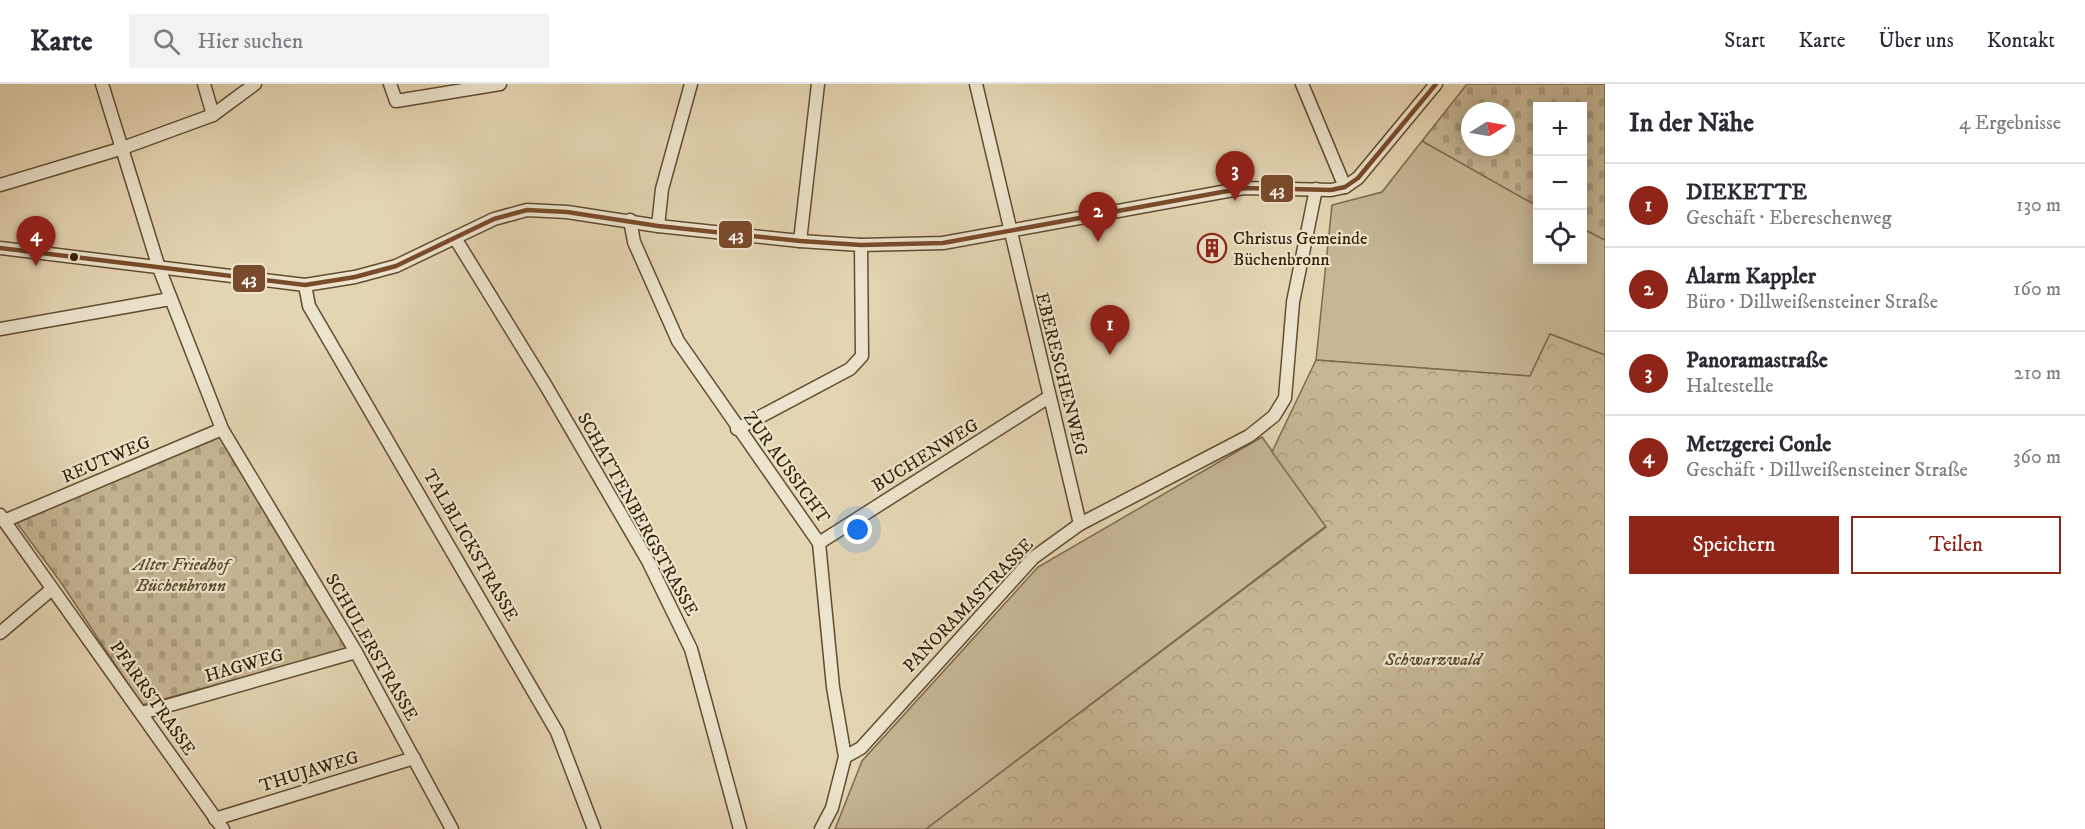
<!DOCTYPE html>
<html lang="de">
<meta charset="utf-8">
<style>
body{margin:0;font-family:"IM FELL DW Pica",serif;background:#f2f2f3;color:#2b2b33}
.controls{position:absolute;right:18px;top:18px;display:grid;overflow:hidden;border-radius:0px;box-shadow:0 3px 15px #0003}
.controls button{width:54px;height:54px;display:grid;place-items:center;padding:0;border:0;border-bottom:2px solid #e1e1e2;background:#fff;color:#2b2b33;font:30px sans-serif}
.compass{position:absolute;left:1461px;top:18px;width:54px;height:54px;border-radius:50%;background:#fff;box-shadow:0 3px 15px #0003;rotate:79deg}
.you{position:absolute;left:858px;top:446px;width:21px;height:21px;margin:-15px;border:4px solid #fff;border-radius:50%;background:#1a73e8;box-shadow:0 0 0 9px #1a73e833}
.badge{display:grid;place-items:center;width:39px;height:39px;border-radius:50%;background:#8f2418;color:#fff;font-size:20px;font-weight:700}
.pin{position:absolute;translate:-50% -50px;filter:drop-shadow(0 2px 3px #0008)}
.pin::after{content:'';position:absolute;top:32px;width:21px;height:18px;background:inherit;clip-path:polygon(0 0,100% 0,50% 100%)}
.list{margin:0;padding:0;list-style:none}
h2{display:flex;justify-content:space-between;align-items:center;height:78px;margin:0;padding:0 24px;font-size:26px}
h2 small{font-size:20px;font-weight:400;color:#7c7c81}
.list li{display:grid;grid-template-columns:39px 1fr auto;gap:18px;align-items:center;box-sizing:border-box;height:84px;padding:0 24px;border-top:2px solid #e1e1e2}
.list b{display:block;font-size:22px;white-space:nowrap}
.list p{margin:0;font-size:20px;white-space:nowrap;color:#7c7c81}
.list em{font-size:20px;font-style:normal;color:#7c7c81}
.actions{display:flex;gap:12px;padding:18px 24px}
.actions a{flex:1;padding:14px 0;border:2px solid #8f2418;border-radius:0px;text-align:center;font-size:21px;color:#8f2418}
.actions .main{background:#8f2418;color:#fff}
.icon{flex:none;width:33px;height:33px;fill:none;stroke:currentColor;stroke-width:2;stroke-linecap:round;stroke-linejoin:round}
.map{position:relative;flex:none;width:1605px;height:745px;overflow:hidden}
header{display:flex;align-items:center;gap:36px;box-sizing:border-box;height:84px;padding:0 30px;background:#fff;border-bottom:2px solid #e1e1e2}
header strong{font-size:28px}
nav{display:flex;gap:33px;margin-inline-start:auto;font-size:21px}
.search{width:420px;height:54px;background:#f2f2f3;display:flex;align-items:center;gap:15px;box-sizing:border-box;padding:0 21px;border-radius:0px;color:#7c7c81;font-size:22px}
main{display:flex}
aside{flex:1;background:#fff}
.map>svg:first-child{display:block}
.green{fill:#c6b694;stroke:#7d6b4c;stroke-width:1.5}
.forest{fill:url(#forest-crowns);stroke:#7d6b4c;stroke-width:1.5}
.cemetery{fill:url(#cemetery-stones);stroke:#7d6b4c;stroke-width:1.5;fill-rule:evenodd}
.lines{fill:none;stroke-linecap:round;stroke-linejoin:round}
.minor-casing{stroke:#604d2f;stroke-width:15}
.minor{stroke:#ede4cd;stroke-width:12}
.bus-1-casing{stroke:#ede4cd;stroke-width:9}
.bus-1{stroke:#7a4b2a;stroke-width:4.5}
.bus-dot{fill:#342003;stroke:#ede4cd;stroke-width:2}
.labels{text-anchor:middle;stroke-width:4.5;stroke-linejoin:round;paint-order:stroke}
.poi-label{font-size:18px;fill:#342003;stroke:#ede4cd;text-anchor:start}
.street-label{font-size:18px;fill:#342003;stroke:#ede4cd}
.park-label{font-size:18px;font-style:italic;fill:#584627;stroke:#ede4cd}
.line-badge{stroke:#ede4cd;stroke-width:2}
.badge-label{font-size:16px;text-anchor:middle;font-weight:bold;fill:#fff}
</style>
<header>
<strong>Karte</strong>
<div class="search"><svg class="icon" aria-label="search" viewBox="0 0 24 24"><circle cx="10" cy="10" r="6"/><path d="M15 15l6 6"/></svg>Hier suchen</div>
<nav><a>Start</a><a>Karte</a><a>Über uns</a><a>Kontakt</a></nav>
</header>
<main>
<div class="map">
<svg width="1605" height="745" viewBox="0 0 1605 745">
<defs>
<pattern id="forest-crowns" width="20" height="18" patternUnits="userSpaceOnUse" patternTransform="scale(1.5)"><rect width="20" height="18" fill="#c6b694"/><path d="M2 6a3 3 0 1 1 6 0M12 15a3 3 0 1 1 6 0" fill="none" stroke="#ab9c7e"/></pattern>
<pattern id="cemetery-stones" width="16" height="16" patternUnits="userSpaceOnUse" patternTransform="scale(1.5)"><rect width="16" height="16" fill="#c6b694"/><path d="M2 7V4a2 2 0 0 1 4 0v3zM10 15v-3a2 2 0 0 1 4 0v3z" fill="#ab9c7e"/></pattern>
</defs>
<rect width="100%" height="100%" fill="#e4d5b2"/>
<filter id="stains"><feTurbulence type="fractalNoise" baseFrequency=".00333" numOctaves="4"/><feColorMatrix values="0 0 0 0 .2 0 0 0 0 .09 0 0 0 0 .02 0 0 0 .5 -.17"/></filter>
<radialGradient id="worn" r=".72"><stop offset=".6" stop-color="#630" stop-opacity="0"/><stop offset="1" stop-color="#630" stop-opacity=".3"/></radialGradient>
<g class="green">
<polygon points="1422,57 1537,119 1538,176 1582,176 1583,144 1605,156 1605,271 1550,250 1530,292 1316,276 1332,121 1382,108"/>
<polygon points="1262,353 1326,442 926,745 835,745 862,677 1038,483"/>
</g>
<polygon class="forest" points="1550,250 1605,271 1605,745 926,745 1326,443 1272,368 1316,276 1530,292"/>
<g class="cemetery">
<path d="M1467,0h138v156l-22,-11 -1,-123h-44l-1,100 -115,-65zM1470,27h36v36h-36z"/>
<polygon points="219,351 347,565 142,621 62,500 17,439"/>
</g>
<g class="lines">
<g class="minor-casing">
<g id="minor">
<polyline points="102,0 159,184 222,345 356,568 452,745"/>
<polyline points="204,0 213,31"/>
<polyline points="390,0 396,17 500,0"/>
<polyline points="976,0 1080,440"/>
<polyline points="1302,0 1345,103"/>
<polyline points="0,101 120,65 213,31 255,0"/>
<polyline points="630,136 634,158 678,257 819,459 833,603 845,673"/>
<polyline points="658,142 662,105 691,0"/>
<polyline points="455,154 546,302 648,477 691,565 740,745"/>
<polyline points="800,157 818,0"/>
<polyline points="0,164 305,201 355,193 396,182 494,135 527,126 567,128 658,142 800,157 861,161 943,159 1244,104 1331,106 1345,103 1358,94 1436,0"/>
<polyline points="305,201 309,222 557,648 594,745"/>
<polyline points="0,245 170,215"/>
<polyline points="737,345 850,285 862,272 861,161"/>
<polyline points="0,431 223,745"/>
<polyline points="4,437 222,345"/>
<polyline points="819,459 1049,313"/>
<polyline points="0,549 52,505"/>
<polyline points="142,629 356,568"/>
<polyline points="215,735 414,674"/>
<polyline points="821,745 832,724 845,673 861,664 1033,474 1080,440 1249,352 1274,332 1285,314 1293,218 1316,105"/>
</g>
</g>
<use href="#minor" class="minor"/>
<g class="bus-1-casing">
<polyline id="bus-1" points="0,164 305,201 355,193 396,182 494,135 527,126 567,128 658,142 800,157 861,161 943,159 1244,104 1331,106 1345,103 1358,94 1436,0"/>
</g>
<use href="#bus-1" class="bus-1"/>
</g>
<defs>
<g id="building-ring" transform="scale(1.5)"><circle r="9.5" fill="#ede4cd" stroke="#8f2418" stroke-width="1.5"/><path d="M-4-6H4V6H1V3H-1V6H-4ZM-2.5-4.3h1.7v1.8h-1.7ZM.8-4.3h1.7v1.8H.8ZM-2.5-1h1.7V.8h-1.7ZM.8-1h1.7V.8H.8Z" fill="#8f2418"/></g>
</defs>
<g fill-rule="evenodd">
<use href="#building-ring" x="1212" y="164"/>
</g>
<circle class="bus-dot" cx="74" cy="173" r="5"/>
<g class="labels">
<g class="poi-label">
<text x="1233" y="160">Christus Gemeinde<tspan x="1233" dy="21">Büchenbronn</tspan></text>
</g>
<g class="street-label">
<text transform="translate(1062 290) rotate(76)" y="6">EBERESCHENWEG</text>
<text transform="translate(925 371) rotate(-32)" y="6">BUCHENWEG</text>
<text transform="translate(106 375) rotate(-23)" y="6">REUTWEG</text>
<text transform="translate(787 383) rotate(54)" y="6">ZUR AUSSICHT</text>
<text transform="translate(638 430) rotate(61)" y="6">SCHATTENBERGSTRASSE</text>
<text transform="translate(471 461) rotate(60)" y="6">TALBLICKSTRASSE</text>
<text transform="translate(968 521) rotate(-46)" y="6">PANORAMASTRASSE</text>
<text transform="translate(372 563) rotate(60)" y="6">SCHULERSTRASSE</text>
<text transform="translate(244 581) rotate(-16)" y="6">HAGWEG</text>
<text transform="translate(153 614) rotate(55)" y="6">PFARRSTRASSE</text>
<text transform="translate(309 687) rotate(-17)" y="6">THUJAWEG</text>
</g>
<g class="park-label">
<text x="181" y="486">Alter Friedhof<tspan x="181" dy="21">Büchenbronn</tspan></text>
<text x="1433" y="581">Schwarzwald</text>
</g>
</g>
<g class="line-badge">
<rect x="1260" y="90" width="34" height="29" rx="6" fill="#7a4b2a"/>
<rect x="718" y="136" width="35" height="29" rx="6" fill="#7a4b2a"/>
<rect x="232" y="180" width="34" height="29" rx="6" fill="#7a4b2a"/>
</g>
<g class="badge-label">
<text x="1277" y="111">43</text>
<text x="736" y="156">43</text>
<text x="249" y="200">43</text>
</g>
<rect width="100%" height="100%" filter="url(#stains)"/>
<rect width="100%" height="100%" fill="url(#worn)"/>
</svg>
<div class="controls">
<button>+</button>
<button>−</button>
<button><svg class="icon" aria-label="locate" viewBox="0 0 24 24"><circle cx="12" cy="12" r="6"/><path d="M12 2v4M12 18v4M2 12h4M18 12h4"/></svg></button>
</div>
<svg class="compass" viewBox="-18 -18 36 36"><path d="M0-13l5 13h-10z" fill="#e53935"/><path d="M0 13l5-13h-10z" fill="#7c7c81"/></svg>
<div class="you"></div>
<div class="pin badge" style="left:1110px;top:271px">1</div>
<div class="pin badge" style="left:1098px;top:158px">2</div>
<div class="pin badge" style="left:1235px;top:117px">3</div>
<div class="pin badge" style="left:36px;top:182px">4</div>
</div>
<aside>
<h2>In der Nähe<small>4 Ergebnisse</small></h2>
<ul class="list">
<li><span class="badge">1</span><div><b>DIEKETTE</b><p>Geschäft · Ebereschenweg</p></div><em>130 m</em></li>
<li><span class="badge">2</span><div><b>Alarm Kappler</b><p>Büro · Dillweißensteiner Straße</p></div><em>160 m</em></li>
<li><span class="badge">3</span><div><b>Panoramastraße</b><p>Haltestelle</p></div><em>210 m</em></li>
<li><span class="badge">4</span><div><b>Metzgerei Conle</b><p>Geschäft · Dillweißensteiner Straße</p></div><em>360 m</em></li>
</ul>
<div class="actions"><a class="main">Speichern</a><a>Teilen</a></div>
</aside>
</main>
